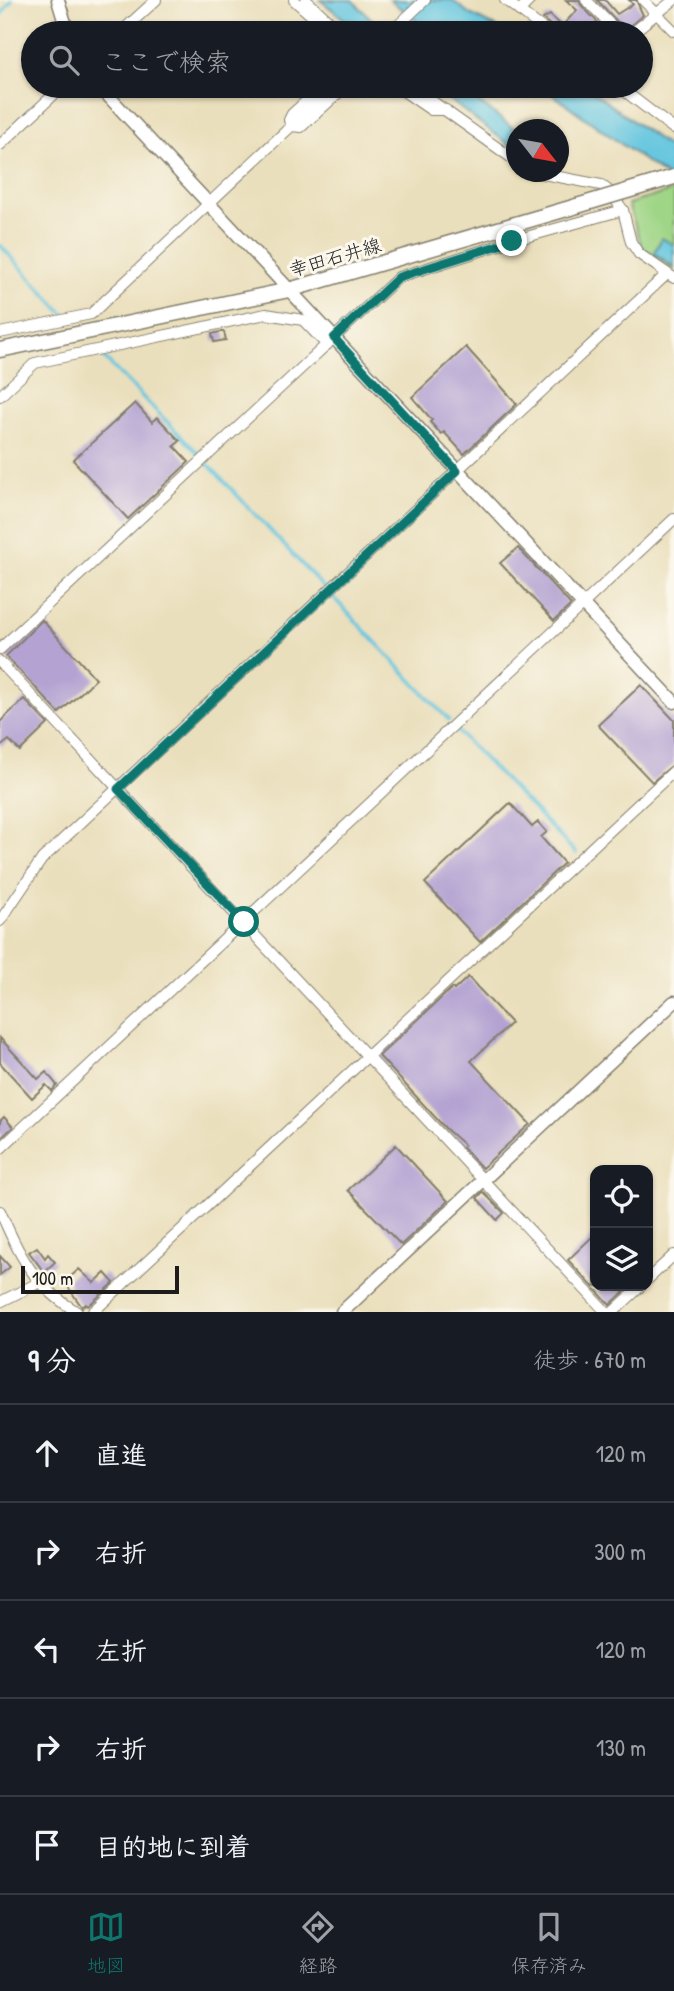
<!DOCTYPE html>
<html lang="ja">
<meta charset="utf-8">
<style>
body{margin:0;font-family:"Patrick Hand","Klee One",sans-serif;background:#242831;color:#f1f3f6}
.controls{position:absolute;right:21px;bottom:21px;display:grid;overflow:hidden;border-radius:14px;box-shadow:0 2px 5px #0004}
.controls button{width:63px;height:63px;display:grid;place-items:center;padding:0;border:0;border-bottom:2px solid #363941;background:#171b24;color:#f1f3f6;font:35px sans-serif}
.compass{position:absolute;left:506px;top:119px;width:63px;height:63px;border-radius:50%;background:#171b24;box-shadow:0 2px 5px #0004;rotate:121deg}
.scale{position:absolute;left:21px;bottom:18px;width:158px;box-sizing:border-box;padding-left:7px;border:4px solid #1c1c1c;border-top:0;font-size:19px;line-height:24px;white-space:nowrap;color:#1c1c1c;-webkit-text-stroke:5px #fbf7ec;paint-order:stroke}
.stop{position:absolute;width:21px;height:21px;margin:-16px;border:5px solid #0f766e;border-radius:50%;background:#fff}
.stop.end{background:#0f766e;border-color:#fff;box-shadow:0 2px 7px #0008}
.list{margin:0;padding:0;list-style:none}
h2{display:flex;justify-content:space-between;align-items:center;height:91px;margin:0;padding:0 28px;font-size:30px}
h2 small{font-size:23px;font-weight:400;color:#9ea1a6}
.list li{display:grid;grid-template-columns:46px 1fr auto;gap:21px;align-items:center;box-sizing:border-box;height:98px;padding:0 28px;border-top:2px solid #363941}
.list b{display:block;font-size:26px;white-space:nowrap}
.list em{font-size:23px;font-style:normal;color:#9ea1a6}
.icon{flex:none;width:38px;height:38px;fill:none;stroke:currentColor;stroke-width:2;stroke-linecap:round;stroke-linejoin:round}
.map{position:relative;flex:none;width:674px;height:1312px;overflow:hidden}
.search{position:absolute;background:#171b24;box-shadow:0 2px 5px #0004;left:21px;right:21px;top:21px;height:77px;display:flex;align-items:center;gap:18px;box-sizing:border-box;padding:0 24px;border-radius:38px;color:#9ea1a6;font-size:26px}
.sheet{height:581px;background:#171b24}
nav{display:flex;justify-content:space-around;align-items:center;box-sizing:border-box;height:98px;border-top:2px solid #363941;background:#171b24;font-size:19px;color:#9ea1a6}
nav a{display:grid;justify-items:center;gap:4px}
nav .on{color:#0f766e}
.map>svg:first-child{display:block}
.green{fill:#9fd586;stroke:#5e7851;stroke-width:2}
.water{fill:#60c4de;stroke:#3e707d;stroke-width:2}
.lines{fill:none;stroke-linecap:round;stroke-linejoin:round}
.stream{stroke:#60c4de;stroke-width:3.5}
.building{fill:#b3a2d2}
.minor-casing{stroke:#837e6c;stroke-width:12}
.tertiary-casing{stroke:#837e6c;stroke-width:15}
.secondary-casing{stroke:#837e6c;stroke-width:17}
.minor{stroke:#fff;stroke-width:10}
.tertiary{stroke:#fff;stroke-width:12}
.secondary{stroke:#fff;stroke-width:14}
.secondary-bridge-casing{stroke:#837e6c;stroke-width:17;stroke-linecap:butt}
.secondary-bridge{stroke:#fff;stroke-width:14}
.route{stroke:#0f766e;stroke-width:9}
.labels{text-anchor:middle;stroke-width:6;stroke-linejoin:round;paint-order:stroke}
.street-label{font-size:19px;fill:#1c1c1c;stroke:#fbf7ec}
</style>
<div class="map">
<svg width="674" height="1312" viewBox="0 0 674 1312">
<rect width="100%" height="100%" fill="#fbf7ec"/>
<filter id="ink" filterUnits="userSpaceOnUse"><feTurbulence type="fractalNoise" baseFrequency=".0143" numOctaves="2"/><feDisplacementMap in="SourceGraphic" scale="14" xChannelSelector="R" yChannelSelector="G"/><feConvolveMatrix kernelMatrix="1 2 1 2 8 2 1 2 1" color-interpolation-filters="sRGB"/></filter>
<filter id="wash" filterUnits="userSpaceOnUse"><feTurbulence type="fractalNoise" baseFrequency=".00686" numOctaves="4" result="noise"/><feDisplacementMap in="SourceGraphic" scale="28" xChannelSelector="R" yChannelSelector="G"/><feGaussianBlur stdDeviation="1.57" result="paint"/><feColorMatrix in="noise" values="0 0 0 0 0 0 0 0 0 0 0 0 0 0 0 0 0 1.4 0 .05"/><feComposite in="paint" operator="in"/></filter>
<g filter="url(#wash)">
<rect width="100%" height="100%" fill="#eadfbc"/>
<polygon class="green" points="674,190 674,270 642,247 628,204"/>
<g class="water">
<polygon points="320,0 352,0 386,33 362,33"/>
<polygon points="390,0 452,0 470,14 508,33 469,33 463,30 432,33"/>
<polygon points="431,86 457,86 516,130 516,150"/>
<polygon points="541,86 585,86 674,151 674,182"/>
<polygon points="662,238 674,245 674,267 654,253"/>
</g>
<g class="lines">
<g class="stream">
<polyline points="0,16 12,0"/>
<polyline points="0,245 65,315"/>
<polyline points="100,354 199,454"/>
<polyline points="208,464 325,589"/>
<polyline points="332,596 449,720"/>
<polyline points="458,732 576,853"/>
</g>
</g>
<g id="blocks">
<g class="building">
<polygon points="566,0 579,0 581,5 605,30 603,33 556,33 554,28 543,19 550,15 562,26 577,10"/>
<polygon points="597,0 605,0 617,14 633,4 629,0 636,0 643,15 625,30"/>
<polygon points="220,332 224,332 226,340 214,342 212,334"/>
<polygon points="466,347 517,404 464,454 444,432 441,434 430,422 432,420 412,397"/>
<polygon points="135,403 152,422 157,417 180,441 174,446 189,462 128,519 73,460"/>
<polygon points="518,548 571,605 554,621 500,563"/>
<polygon points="42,620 96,679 59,713 6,656"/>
<polygon points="641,685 674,720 674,764 652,782 598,725"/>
<polygon points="24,699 48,724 20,751 9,740 0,747 0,722"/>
<polygon points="510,803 532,827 538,822 547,832 541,837 564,863 480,942 425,883"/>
<polygon points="468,977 511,1023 471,1061 530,1124 482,1168 462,1147 464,1145 446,1129 379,1056 452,988 454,990"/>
<polygon points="0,1038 38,1079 46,1072 57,1085 52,1091 46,1085 32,1098 0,1063"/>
<polygon points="4,1117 13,1127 0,1139 0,1121"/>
<polygon points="396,1145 448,1201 401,1245 348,1190"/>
<polygon points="483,1192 504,1213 497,1220 477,1198"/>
<polygon points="595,1234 595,1286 630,1286 610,1305 568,1260"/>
<polygon points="37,1247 45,1258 48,1254 55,1262 44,1272 29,1252"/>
<polygon points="0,1256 10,1267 0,1275"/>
<polygon points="79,1269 94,1283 105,1273 114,1283 88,1306 86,1304 82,1307 68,1287 71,1284 68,1279"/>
</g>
</g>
</g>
<g filter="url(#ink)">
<use href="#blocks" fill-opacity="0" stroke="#837e6c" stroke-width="2"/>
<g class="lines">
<g class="minor-casing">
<g id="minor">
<polyline points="294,0 331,33"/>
<polyline points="306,0 342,33"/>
<polyline points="505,0 549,33"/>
<polyline points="586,0 619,33"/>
<polyline points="643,0 674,31"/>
<polyline points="519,11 530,0"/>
<polyline points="120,33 156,0"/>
<polyline points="390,33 425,0"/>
<polyline points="632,33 674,0"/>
<polyline points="323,86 292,114 289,120 291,126 301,127 346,86"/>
<polyline points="396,86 431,110 446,110"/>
<polyline points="411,86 516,161"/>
<polyline points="618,86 674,129"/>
<polyline points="0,145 63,86"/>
<polyline points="533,172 601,185 609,191 623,210 631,242 639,254 674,278"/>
<polyline points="0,333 91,314 334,86"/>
<polyline points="0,396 35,363 266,314 303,320 327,345"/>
<polyline points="0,649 399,277 512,241 623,210"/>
<polyline points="0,662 606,1312"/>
<polyline points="0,921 42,859 667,274"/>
<polyline points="0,1149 674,519"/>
<path d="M0,1211c20,45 33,74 77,101"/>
<polyline points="648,1279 674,1255"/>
<polyline points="0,1302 38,1283"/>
<polyline points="93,1312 674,771"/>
<polyline points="613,1312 641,1286"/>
</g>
</g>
<g class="tertiary-casing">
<g id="tertiary">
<polyline points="58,0 68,33"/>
<polyline points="99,86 674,702"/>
<polyline points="342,1312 674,1002"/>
</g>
</g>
<g class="secondary-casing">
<polyline id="secondary" points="0,350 289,290 577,206"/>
</g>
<use href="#minor" class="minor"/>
<use href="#tertiary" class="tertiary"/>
<use href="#secondary" class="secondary"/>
<g class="secondary-bridge-casing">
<polyline id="secondary-bridge" points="577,206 674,177"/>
</g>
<use href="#secondary-bridge" class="secondary-bridge"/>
</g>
</g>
<g class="lines" filter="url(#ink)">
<polyline class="route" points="244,922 118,789 457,471 334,338 399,277 512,241"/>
</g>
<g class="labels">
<g class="street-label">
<text transform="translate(335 257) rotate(-16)" y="7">幸田石井線</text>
</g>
</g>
</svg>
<div class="controls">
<button><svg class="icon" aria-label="locate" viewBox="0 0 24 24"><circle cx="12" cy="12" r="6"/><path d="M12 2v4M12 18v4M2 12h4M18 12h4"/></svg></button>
<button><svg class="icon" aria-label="layers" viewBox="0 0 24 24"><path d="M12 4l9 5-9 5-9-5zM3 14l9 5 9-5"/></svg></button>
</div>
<svg class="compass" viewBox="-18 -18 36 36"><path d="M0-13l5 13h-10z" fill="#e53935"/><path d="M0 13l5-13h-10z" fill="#9ea1a6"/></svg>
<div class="scale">100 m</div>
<div class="stop" style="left:244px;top:922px"></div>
<div class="stop end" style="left:512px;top:241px"></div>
<div class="search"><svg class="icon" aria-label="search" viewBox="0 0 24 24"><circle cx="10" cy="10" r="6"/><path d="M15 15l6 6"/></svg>ここで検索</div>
</div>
<section class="sheet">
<h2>9 分<small>徒歩 · 670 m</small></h2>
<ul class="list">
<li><svg class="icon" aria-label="ahead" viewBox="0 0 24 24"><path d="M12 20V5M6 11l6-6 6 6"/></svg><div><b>直進</b></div><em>120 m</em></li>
<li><svg class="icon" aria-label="right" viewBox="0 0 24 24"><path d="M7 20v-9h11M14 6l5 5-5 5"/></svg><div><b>右折</b></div><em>300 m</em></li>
<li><svg class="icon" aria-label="left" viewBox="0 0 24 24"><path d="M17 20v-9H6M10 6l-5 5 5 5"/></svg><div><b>左折</b></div><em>120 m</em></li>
<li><svg class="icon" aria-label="right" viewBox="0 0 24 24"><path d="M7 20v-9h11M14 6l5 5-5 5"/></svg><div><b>右折</b></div><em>130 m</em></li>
<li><svg class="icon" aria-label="arrive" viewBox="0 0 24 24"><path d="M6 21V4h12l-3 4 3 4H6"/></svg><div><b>目的地に到着</b></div></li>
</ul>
</section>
<nav>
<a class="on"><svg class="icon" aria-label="map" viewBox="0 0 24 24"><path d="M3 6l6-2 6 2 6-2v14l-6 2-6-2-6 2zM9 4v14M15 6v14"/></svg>地図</a>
<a><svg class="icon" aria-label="directions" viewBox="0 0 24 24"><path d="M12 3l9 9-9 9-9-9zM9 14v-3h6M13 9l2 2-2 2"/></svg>経路</a>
<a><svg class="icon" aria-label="saved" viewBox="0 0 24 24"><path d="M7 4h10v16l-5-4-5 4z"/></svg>保存済み</a>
</nav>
